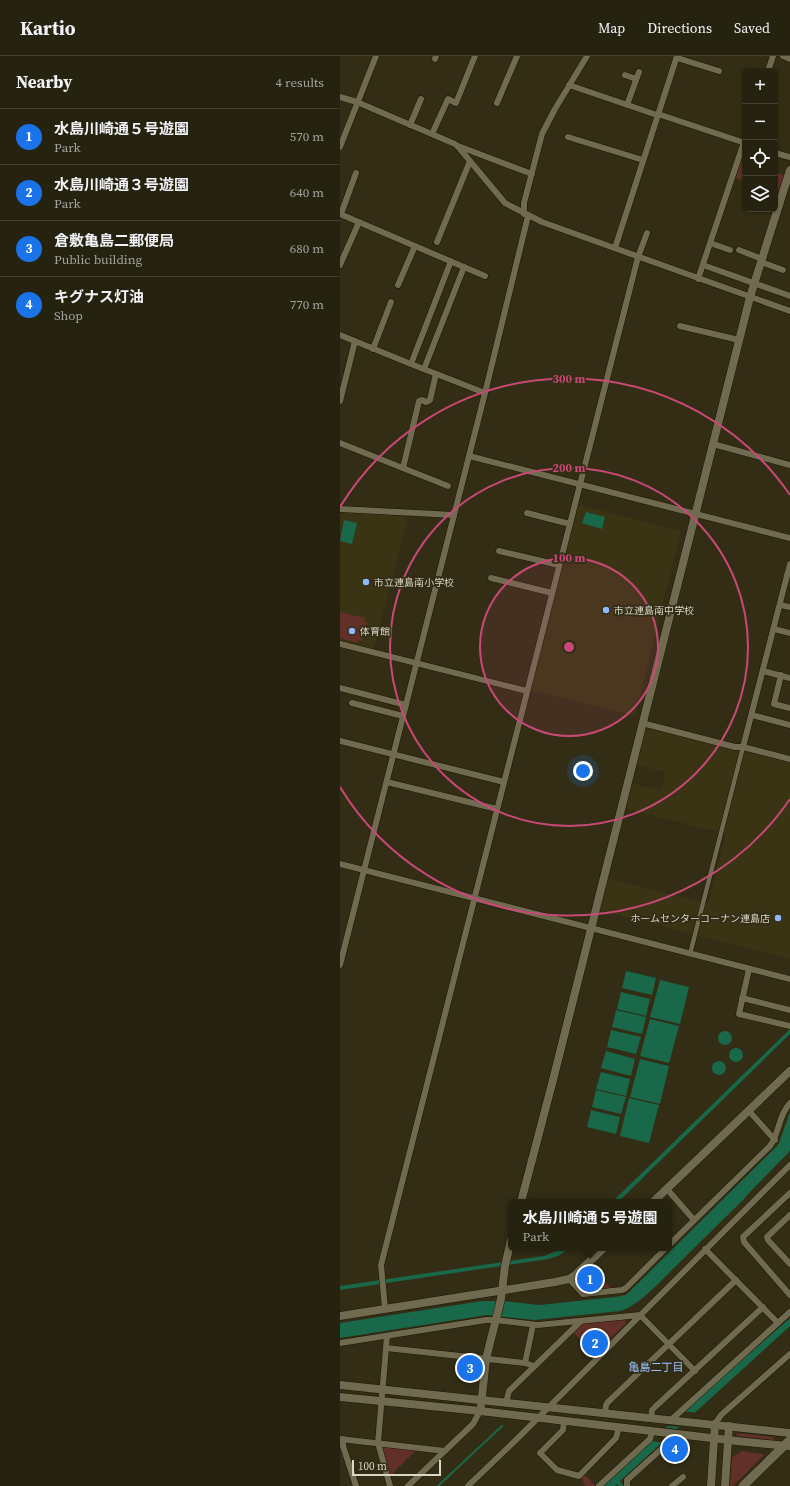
<!DOCTYPE html>
<meta charset="utf-8">
<style>
body{margin:0;font-family:"Source Serif 4","Noto Sans JP",serif;background:#2e2a19;color:#f1f3f6}
.controls{position:absolute;right:12px;top:12px;display:grid;overflow:hidden;border-radius:6px;box-shadow:0 1px 3px #0004}
.controls button{width:36px;height:36px;display:grid;place-items:center;padding:0;border:0;border-bottom:1px solid #423f30;background:#262210;color:#f1f3f6;font:20px sans-serif}
.scale{position:absolute;left:12px;bottom:10px;width:89px;box-sizing:border-box;padding-left:4px;border:2px solid #dad6c8;border-top:0;font-size:11px;line-height:14px;white-space:nowrap;color:#dad6c8;-webkit-text-stroke:3px #332d15;paint-order:stroke}
.you{position:absolute;left:243px;top:715px;width:14px;height:14px;margin:-10px;border:3px solid #fff;border-radius:50%;background:#1a73e8;box-shadow:0 0 0 6px #1a73e833}
.badge{display:grid;place-items:center;width:26px;height:26px;border-radius:50%;background:#1a73e8;color:#fff;font-size:13px;font-weight:700}
.pin{position:absolute;translate:-50% -50%;border:2px solid #fff;box-shadow:0 1px 4px #0006}
.popup{position:absolute;left:168px;top:1143px;width:164px;height:52px;box-sizing:border-box;display:grid;place-content:center;border-radius:6px;background:#262210;filter:drop-shadow(0 1px 3px #0005);font-size:13px;white-space:nowrap;color:#a4a49f}
.popup b{font-size:15px;color:#f1f3f6}
.popup::after{content:'';position:absolute;left:50%;top:100%;margin-left:-8px;border:8px solid transparent;border-top-color:#262210}
.list{margin:0;padding:0;list-style:none}
h2{display:flex;justify-content:space-between;align-items:center;height:52px;margin:0;padding:0 16px;font-size:17px}
h2 small{font-size:13px;font-weight:400;color:#a4a49f}
.list li{display:grid;grid-template-columns:26px 1fr auto;gap:12px;align-items:center;box-sizing:border-box;height:56px;padding:0 16px;border-top:1px solid #423f30}
.list b{display:block;font-size:15px;white-space:nowrap}
.list p{margin:0;font-size:13px;white-space:nowrap;color:#a4a49f}
.list em{font-size:13px;font-style:normal;color:#a4a49f}
.icon{flex:none;width:22px;height:22px;fill:none;stroke:currentColor;stroke-width:2;stroke-linecap:round;stroke-linejoin:round}
.map{position:relative;flex:none;width:450px;height:1430px;overflow:hidden}
header{display:flex;align-items:center;gap:24px;box-sizing:border-box;height:56px;padding:0 20px;background:#262210;border-bottom:1px solid #423f30}
header strong{font-size:19px}
nav{display:flex;gap:22px;margin-inline-start:auto;font-size:14px}
main{display:flex}
aside{flex:1;background:#262210}
.map>svg:first-child{display:block}
.built{fill:#3b3414}
.green{fill:#623028}
.water{fill:#186849}
.pier{fill:#332d15}
.lines{fill:none;stroke-linecap:round;stroke-linejoin:round}
.stream{stroke:#186849;stroke-width:2}
.pedestrian-casing{stroke:#1b1501;stroke-width:5.5}
.minor-casing{stroke:#1b1501;stroke-width:7}
.tertiary-casing{stroke:#1b1501;stroke-width:9}
.secondary-casing{stroke:#1b1501;stroke-width:10}
.pedestrian{stroke:#706a50;stroke-width:4.5}
.minor{stroke:#706a50;stroke-width:6}
.tertiary{stroke:#706a50;stroke-width:8}
.secondary{stroke:#706a50;stroke-width:9}
.ring{fill:none;stroke:#c84876;stroke-width:2}
.poi-dot{fill:#90b8fd;stroke:#332d15;stroke-width:1.5}
.labels{text-anchor:middle;stroke-width:3.5;stroke-linejoin:round;paint-order:stroke}
.poi-label{font-size:10px;fill:#dad6c8;stroke:#332d15;text-anchor:start}
.neighbourhood-label{font-size:11px;fill:#99bfff;stroke:#332d15}
.centre{fill:#c84876;stroke:#332d15;stroke-width:2}
.ring-label{font-size:12px;text-anchor:middle;font-weight:bold;fill:#c84876;stroke:#332d15;stroke-width:3.5;stroke-linejoin:round;paint-order:stroke}
</style>
<header>
<strong>Kartio</strong>
<nav><a>Map</a><a>Directions</a><a>Saved</a></nav>
</header>
<main>
<aside>
<h2>Nearby<small>4 results</small></h2>
<ul class="list">
<li><span class="badge">1</span><div><b>水島川崎通５号遊園</b><p>Park</p></div><em>570 m</em></li>
<li><span class="badge">2</span><div><b>水島川崎通３号遊園</b><p>Park</p></div><em>640 m</em></li>
<li><span class="badge">3</span><div><b>倉敷亀島二郵便局</b><p>Public building</p></div><em>680 m</em></li>
<li><span class="badge">4</span><div><b>キグナス灯油</b><p>Shop</p></div><em>770 m</em></li>
</ul>
</aside>
<div class="map">
<svg width="450" height="1430" viewBox="0 0 450 1430">
<rect width="100%" height="100%" fill="#332d15"/>
<g class="built">
<polygon points="240,449 341,475 295,660 190,634 237,450"/>
<polygon points="0,455 64,459 67,465 33,595 0,586"/>
<polygon points="310,672 400,695 407,694 450,705 450,903 259,854 267,822 368,848 386,778 284,752 291,727 321,735 325,716 295,709 303,676"/>
</g>
<g class="green">
<polygon points="401,105 405,106 405,125 396,122"/>
<polygon points="435,116 444,119 438,136 435,134"/>
<polygon points="0,556 25,562 24,566 27,567 22,585 17,584 17,587 0,582"/>
<polygon points="254,1214 271,1232 244,1235 237,1229 236,1225 245,1215 248,1218"/>
<polygon points="285,1262 286,1267 255,1298 232,1275 240,1267"/>
<polygon points="397,1377 433,1381 434,1382 433,1384 396,1380"/>
<polygon points="43,1390 76,1394 50,1420 42,1392"/>
<polygon points="402,1395 422,1398 424,1399 393,1430 390,1430 392,1401"/>
<polygon points="244,1418 256,1430 245,1430 241,1421"/>
</g>
<g class="water">
<polygon points="246,456 265,461 262,473 242,467"/>
<polygon points="4,464 17,467 12,488 0,485"/>
<polygon points="286,915 316,922 312,939 282,932"/>
<polygon points="320,924 349,931 340,968 310,961"/>
<polygon points="281,936 310,943 306,960 277,953"/>
<polygon points="276,954 306,961 302,978 272,971"/>
<polygon points="310,963 339,970 329,1007 300,1000"/>
<polygon points="450,973 450,978 278,1146 272,1146"/>
<polygon points="271,974 301,981 296,998 267,991"/>
<circle cx="385" cy="982" r="7"/>
<circle cx="396" cy="999" r="7"/>
<polygon points="266,995 295,1003 291,1020 261,1012"/>
<polygon points="300,1003 329,1010 320,1048 290,1041"/>
<circle cx="379" cy="1012" r="7"/>
<polygon points="261,1016 290,1023 286,1040 256,1033"/>
<polygon points="256,1034 286,1041 281,1058 252,1051"/>
<polygon points="289,1042 319,1049 309,1087 280,1080"/>
<polygon points="251,1054 280,1061 276,1078 247,1071"/>
<path d="M450,1056v38l-1,2 -40,41 -5,6c-21,21 -43,42 -64,63 -15,14 -40,44 -60,49l-86,9 -47,-5 -147,23v-15l142,-22h21l36,4 76,-8 11,-2 151,-149 2,-3z"/>
<polygon points="224,1192 231,1192 218,1200 208,1203 0,1234 0,1230 204,1200"/>
<polygon points="450,1262 450,1270 280,1425 284,1430 279,1430 277,1428 275,1430 262,1430 343,1356"/>
</g>
<g class="pier">
<polygon points="342,1355 356,1357 341,1371 327,1370"/>
<polygon points="325,1372 338,1373 324,1387 312,1385"/>
</g>
<g class="lines">
<polyline class="stream" points="98,1430 162,1370"/>
<g class="pedestrian-casing">
<polyline id="pedestrian" points="350,898 403,691"/>
</g>
<g class="minor-casing">
<g id="minor">
<polyline points="443,0 450,3"/>
<polyline points="337,2 379,15"/>
<polyline points="95,3 96,0"/>
<polyline points="428,15 433,0"/>
<polyline points="285,19 296,23"/>
<polyline points="229,29 317,59"/>
<polyline points="0,41 17,46 115,88 120,93 165,147 202,166 450,255"/>
<polyline points="157,47 177,0"/>
<polyline points="287,49 299,16"/>
<polyline points="318,58 405,87"/>
<polyline points="70,69 81,43"/>
<polyline points="92,78 108,43 116,47 135,0"/>
<polyline points="228,81 303,104"/>
<polyline points="118,90 192,118"/>
<polyline points="0,91 36,0"/>
<polyline points="435,97 450,101"/>
<polyline points="0,158 145,220"/>
<polyline points="1,158 16,117"/>
<polyline points="184,158 184,147 202,78 215,53 247,0"/>
<polyline points="97,186 130,105"/>
<polyline points="370,187 390,194"/>
<polyline points="275,192 337,0"/>
<polyline points="399,194 422,203"/>
<polyline points="421,206 443,214"/>
<polyline points="0,209 19,166"/>
<polyline points="363,209 450,240"/>
<polyline points="358,223 405,83"/>
<polyline points="58,229 75,190"/>
<polyline points="340,270 399,284"/>
<polyline points="0,279 71,308 145,337"/>
<polyline points="33,293 51,246"/>
<polyline points="71,308 111,205"/>
<polyline points="84,313 124,211"/>
<polyline points="0,345 15,285"/>
<polyline points="0,387 108,430"/>
<polyline points="373,388 450,409"/>
<polyline points="129,400 450,482"/>
<polyline points="63,412 79,345 82,344 86,346 90,344 96,318"/>
<polyline points="0,453 114,459"/>
<polyline points="187,457 230,468"/>
<polyline points="159,495 219,509"/>
<polyline points="151,522 212,537"/>
<polyline points="440,549 450,551"/>
<polyline points="434,573 450,577"/>
<polyline points="0,588 187,635"/>
<polyline points="423,615 450,622"/>
<polyline points="441,619 434,648 450,652"/>
<polyline points="0,632 66,649"/>
<polyline points="12,647 63,660"/>
<polyline points="412,659 450,669"/>
<polyline points="302,667 395,691 403,691 450,703"/>
<polyline points="0,685 164,726"/>
<polyline points="403,691 450,508"/>
<polyline points="47,726 157,753"/>
<polyline points="0,808 450,923"/>
<polyline points="0,909 145,337 188,160"/>
<polyline points="409,913 399,958 450,970"/>
<polyline points="402,942 450,954"/>
<polyline points="409,1055 435,1084"/>
<polyline points="327,1133 354,1164"/>
<polyline points="450,1137 403,1181 404,1186 450,1239"/>
<polyline points="450,1159 427,1181 428,1184 450,1208"/>
<path d="M329,1189l101,-99c9,-12 9,-32 20,-43"/>
<polyline points="365,1193 438,1267"/>
<polyline points="229,1223 243,1238 282,1234 286,1232 326,1192"/>
<polyline points="45,1252 41,1209 298,201 307,177"/>
<polyline points="47,1280 38,1387 50,1430"/>
<polyline points="0,1287 146,1264 155,1264 198,1269 300,1259 355,1315"/>
<polyline points="46,1292 185,1307 194,1310"/>
<polyline points="185,1307 193,1269"/>
<polyline points="166,1347 169,1335 241,1265"/>
<polyline points="265,1357 266,1349 268,1346 396,1224"/>
<polyline points="311,1363 312,1354 315,1351 423,1251"/>
<polyline points="331,1364 450,1256"/>
<polyline points="224,1365 223,1374 200,1397 217,1414 239,1420 276,1382 279,1371"/>
<polyline points="375,1368 381,1359 450,1298"/>
<polyline points="0,1383 105,1395"/>
<polyline points="3,1383 3,1390 16,1430"/>
<polyline points="68,1430 133,1368 140,1355"/>
<polyline points="128,1430 182,1378 450,1109"/>
<polyline points="259,1430 310,1383 312,1375"/>
<polyline points="287,1430 287,1424 338,1378"/>
<polyline points="332,1430 343,1421"/>
</g>
</g>
<g class="tertiary-casing">
<g id="tertiary">
<polyline points="181,1146 213,1024 410,241 450,114"/>
<polyline points="313,1146 450,1015"/>
<polyline points="0,1260 215,1226 229,1223 235,1219 264,1192"/>
<polyline points="0,1329 450,1377"/>
<polyline points="0,1341 140,1355 397,1385 448,1390"/>
<polyline points="141,1350 146,1303 161,1243 165,1210 171,1184"/>
<polyline points="371,1430 375,1368"/>
<polyline points="385,1430 389,1370"/>
</g>
</g>
<g class="secondary-casing">
<polyline id="secondary" points="403,1430 450,1384"/>
</g>
<use href="#pedestrian" class="pedestrian"/>
<use href="#minor" class="minor"/>
<use href="#tertiary" class="tertiary"/>
<use href="#secondary" class="secondary"/>
</g>
<circle cx="229" cy="591" r="89" fill="#c84876" fill-opacity=".12"/>
<g class="ring">
<circle cx="229" cy="591" r="89"/>
<circle cx="229" cy="591" r="179"/>
<path d="M450 743A268 268 0 0 1 0 731M0 451A268 268 0 0 1 450 439"/>
</g>
<g class="poi-dot">
<circle cx="26" cy="526" r="4"/>
<circle cx="266" cy="554" r="4"/>
<circle cx="12" cy="575" r="4"/>
<circle cx="438" cy="862" r="4"/>
</g>
<g class="labels">
<g class="poi-label">
<text x="34" y="530">市立連島南小学校</text>
<text x="274" y="558">市立連島南中学校</text>
<text x="20" y="579">体育館</text>
<text x="430" y="866" text-anchor="end">ホームセンターコーナン連島店</text>
</g>
<g class="neighbourhood-label">
<text x="316" y="1315">亀島二丁目</text>
</g>
</g>
<circle cx="229" cy="591" r="6" class="centre"/>
<g class="ring-label">
<text x="229" y="327">300 m</text>
<text x="229" y="416">200 m</text>
<text x="229" y="506">100 m</text>
</g>
</svg>
<div class="controls">
<button>+</button>
<button>−</button>
<button><svg class="icon" aria-label="locate" viewBox="0 0 24 24"><circle cx="12" cy="12" r="6"/><path d="M12 2v4M12 18v4M2 12h4M18 12h4"/></svg></button>
<button><svg class="icon" aria-label="layers" viewBox="0 0 24 24"><path d="M12 4l9 5-9 5-9-5zM3 14l9 5 9-5"/></svg></button>
</div>
<div class="scale">100 m</div>
<div class="you"></div>
<div class="pin badge" style="left:250px;top:1223px">1</div>
<div class="popup"><b>水島川崎通５号遊園</b>Park</div>
<div class="pin badge" style="left:255px;top:1287px">2</div>
<div class="pin badge" style="left:130px;top:1312px">3</div>
<div class="pin badge" style="left:335px;top:1393px">4</div>
</div>
</main>
